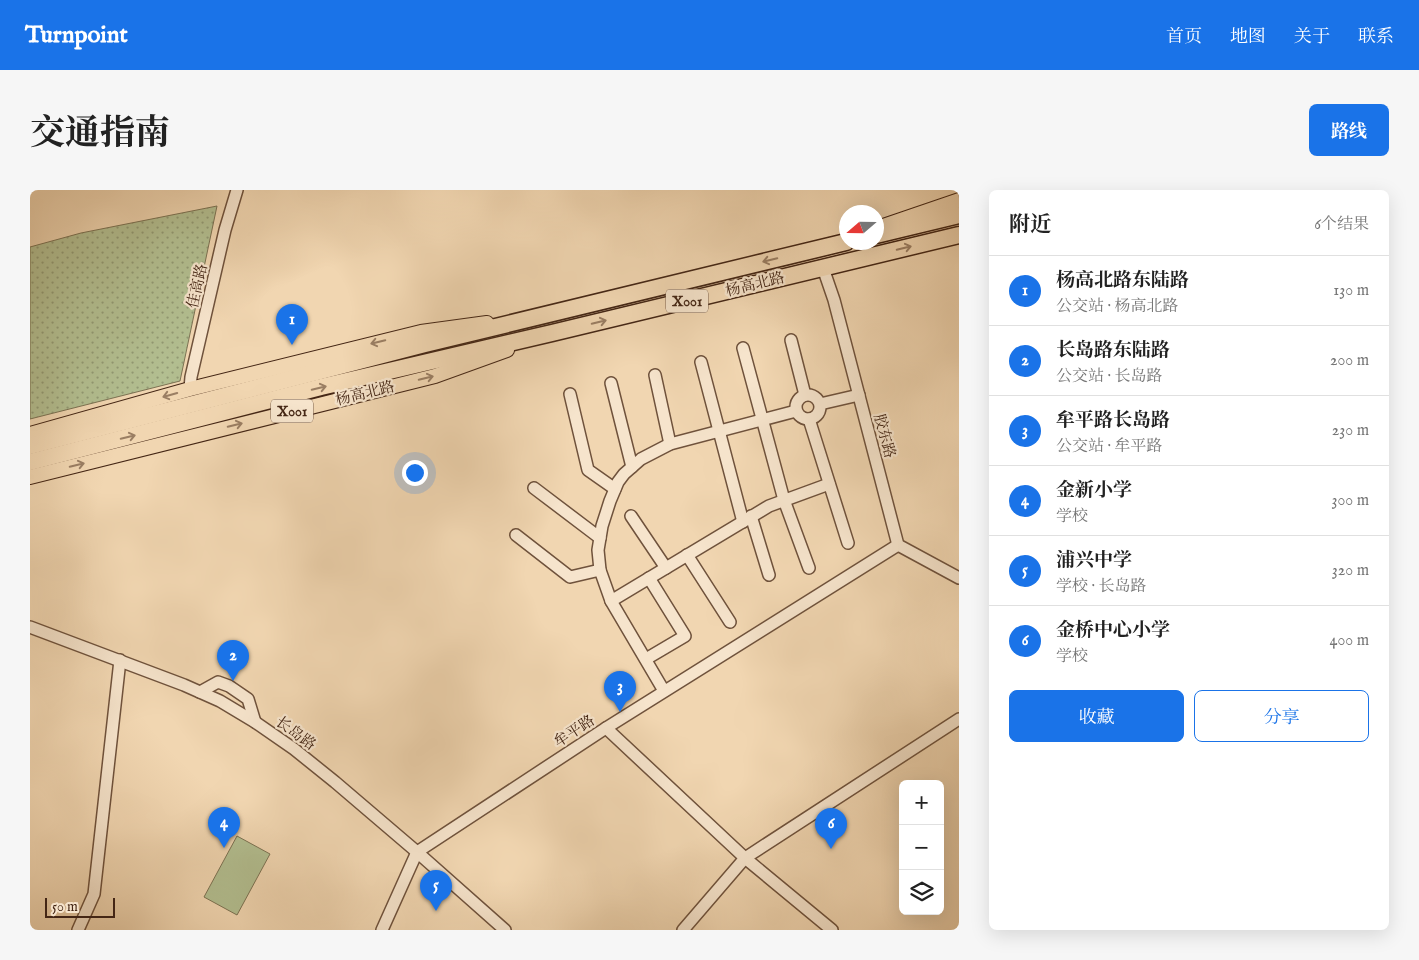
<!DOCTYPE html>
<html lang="zh">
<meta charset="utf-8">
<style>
body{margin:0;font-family:"IM FELL English","Noto Serif SC",serif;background:#f6f6f6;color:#222}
.controls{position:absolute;right:15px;bottom:15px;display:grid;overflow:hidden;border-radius:8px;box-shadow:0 5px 20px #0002}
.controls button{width:45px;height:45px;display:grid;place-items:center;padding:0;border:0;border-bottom:1px solid #e0e0e0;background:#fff;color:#222;font:25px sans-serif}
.compass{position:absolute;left:809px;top:15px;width:45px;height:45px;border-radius:50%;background:#fff;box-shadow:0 5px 20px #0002;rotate:250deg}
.scale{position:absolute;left:15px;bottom:12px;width:70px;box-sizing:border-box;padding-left:5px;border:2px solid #442615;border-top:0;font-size:14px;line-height:18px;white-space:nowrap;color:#442615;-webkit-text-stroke:4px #f6e4cc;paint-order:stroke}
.you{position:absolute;left:384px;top:282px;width:18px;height:18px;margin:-12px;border:4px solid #fff;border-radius:50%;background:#1a73e8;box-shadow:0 0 0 8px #1a73e833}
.badge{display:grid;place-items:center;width:32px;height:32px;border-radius:50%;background:#1a73e8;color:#fff;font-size:16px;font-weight:700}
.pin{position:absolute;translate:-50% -41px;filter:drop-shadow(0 1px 2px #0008)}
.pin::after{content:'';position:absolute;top:26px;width:18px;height:15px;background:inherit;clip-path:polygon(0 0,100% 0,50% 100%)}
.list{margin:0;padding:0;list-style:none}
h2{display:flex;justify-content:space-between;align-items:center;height:65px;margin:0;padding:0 20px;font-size:21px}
h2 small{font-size:16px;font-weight:400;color:#767676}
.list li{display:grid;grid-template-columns:32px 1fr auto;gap:15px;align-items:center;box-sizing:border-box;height:70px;padding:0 20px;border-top:1px solid #e0e0e0}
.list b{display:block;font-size:19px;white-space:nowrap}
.list p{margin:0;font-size:16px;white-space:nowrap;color:#767676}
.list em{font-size:16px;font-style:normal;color:#767676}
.actions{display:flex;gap:10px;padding:15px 20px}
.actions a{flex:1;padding:11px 0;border:1px solid #1a73e8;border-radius:8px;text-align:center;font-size:18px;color:#1a73e8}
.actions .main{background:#1a73e8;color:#fff}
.icon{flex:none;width:28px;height:28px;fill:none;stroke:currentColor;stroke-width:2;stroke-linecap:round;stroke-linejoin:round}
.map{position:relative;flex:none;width:929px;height:740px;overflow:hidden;border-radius:8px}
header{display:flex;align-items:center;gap:30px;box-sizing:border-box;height:70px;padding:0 25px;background:#1a73e8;color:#fff}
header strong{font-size:24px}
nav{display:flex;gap:28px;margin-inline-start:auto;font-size:18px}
.intro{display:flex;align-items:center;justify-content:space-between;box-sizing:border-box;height:120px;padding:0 30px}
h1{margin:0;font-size:35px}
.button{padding:12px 22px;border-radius:8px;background:#1a73e8;color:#fff;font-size:18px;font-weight:700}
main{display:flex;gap:30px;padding:0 30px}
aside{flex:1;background:#fff;border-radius:8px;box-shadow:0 5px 20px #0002}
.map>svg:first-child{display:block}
.green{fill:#b3bf91;stroke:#7c7253}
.park{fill:url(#park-dots);stroke:#7c7253}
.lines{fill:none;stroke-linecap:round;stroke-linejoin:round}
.minor-casing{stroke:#6f523c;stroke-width:14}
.major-casing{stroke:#442615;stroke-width:16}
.highway-casing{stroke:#442615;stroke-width:19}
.minor{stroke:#f6e4cc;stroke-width:11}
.major{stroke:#f1d6b1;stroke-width:14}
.highway{stroke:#f1d6b1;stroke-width:16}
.oneway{stroke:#9a7e63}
.labels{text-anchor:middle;stroke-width:4.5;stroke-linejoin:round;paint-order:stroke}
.shield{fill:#f6e4cc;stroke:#795f4c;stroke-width:1}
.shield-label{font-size:14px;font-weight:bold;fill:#442615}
.street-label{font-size:15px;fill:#442615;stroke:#f6e4cc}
</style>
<header>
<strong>Turnpoint</strong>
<nav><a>首页</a><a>地图</a><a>关于</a><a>联系</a></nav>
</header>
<div class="intro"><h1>交通指南</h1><a class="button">路线</a></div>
<main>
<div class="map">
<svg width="929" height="740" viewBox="0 0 929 740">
<defs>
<pattern id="park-dots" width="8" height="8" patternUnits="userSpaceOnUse" patternTransform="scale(1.25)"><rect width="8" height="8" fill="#b3bf91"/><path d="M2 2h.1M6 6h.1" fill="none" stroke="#939b75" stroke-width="1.8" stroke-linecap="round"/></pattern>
</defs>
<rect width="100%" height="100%" fill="#f1d6b1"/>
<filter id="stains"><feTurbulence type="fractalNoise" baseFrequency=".004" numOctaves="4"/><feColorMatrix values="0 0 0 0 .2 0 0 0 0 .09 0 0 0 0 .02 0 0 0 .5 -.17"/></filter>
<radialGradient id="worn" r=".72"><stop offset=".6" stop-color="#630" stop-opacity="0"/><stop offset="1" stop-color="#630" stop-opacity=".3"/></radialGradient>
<polygon class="green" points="207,646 240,664 207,725 174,707"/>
<polygon class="park" points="187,16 150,191 0,229 0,57 51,43"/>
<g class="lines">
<g class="minor-casing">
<g id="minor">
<polyline points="793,78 804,110 868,355 929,388"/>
<polyline points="761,150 775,205"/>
<polyline points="713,158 754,310 779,378"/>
<polyline points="671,172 713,332"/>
<polyline points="625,185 640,254"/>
<polyline points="581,193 602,277"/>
<polyline points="160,199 161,187 195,40 207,0"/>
<polyline points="540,204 558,280 585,299"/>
<circle cx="778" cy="217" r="12"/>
<polyline points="790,214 829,205"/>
<polyline points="779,229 818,353"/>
<polyline points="504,298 570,348"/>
<polyline points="601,326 636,378"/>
<polyline points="721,326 739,385"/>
<polyline points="486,345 540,387 570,380"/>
<polyline points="657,365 700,432"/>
<polyline points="581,411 570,380 568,360 572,336 580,311 588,292 594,284 611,269 640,254 766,221"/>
<polyline points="0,437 154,495 190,511 225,532 264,559 305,592 387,662 475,740"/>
<polyline points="616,469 655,446 619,388"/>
<polyline points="634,501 581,411 739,316 799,294"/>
<polyline points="170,502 188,492 199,496 218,509 225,532"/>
<polyline points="576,538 715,668 802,740"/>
<polyline points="48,740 64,704 90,470"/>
<polyline points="352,740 387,662 576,538 868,355"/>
<polyline points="653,740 715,668 929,529"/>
</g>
</g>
<g class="major-casing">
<g id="major">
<polyline points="847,38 929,10"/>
<polyline points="0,244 160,199 391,142 457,133"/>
<polyline points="0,287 405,186 477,160"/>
</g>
</g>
<g class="highway-casing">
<g id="highway">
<polyline points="846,45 929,25"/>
<polyline points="0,256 395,154 816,52"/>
<polyline points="0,272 291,197 522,143 929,45"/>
</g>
</g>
<use href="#minor" class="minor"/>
<use href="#major" class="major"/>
<use href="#highway" class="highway"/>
</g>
<defs><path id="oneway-shaft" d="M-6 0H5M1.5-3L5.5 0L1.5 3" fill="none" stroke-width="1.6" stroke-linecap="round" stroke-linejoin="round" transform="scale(1.25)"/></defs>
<g class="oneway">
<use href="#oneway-shaft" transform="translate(874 58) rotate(-14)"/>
<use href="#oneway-shaft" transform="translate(740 70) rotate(166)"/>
<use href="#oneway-shaft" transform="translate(569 132) rotate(-14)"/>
<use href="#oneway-shaft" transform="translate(348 152) rotate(166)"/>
<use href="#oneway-shaft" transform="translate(396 188) rotate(-14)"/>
<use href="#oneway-shaft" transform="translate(289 198) rotate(-14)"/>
<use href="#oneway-shaft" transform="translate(140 205) rotate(164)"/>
<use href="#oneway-shaft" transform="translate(205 235) rotate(-14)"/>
<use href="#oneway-shaft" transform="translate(98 247) rotate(-14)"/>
<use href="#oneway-shaft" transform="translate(47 275) rotate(-14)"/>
</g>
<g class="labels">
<g class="shield">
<rect x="636" y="99.5" width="42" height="23" rx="4"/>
<rect x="241" y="209.5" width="42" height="23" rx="4"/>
</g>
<g class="shield-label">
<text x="657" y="116">X001</text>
<text x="262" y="226">X001</text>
</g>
<g class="street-label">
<text transform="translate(725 94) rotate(-14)" y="5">杨高北路</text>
<text transform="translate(167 96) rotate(-77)" y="5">佳高路</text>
<text transform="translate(335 203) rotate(-14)" y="5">杨高北路</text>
<text transform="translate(855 246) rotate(75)" y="5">胶东路</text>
<text transform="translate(544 541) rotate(-33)" y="5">牟平路</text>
<text transform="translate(266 543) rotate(36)" y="5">长岛路</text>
</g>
</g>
<rect width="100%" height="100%" filter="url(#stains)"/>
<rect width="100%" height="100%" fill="url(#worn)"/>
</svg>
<div class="controls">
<button>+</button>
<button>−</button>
<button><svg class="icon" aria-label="layers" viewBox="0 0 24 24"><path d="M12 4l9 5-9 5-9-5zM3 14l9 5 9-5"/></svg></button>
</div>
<svg class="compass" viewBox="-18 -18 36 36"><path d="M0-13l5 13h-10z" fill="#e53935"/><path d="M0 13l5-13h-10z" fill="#767676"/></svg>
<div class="scale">50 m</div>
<div class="you"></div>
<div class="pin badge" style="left:262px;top:155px">1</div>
<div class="pin badge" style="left:203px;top:491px">2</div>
<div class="pin badge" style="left:590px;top:522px">3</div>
<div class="pin badge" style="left:194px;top:658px">4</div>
<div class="pin badge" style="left:406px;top:721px">5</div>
<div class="pin badge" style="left:801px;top:659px">6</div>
</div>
<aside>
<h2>附近<small>6个结果</small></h2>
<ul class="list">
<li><span class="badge">1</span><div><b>杨高北路东陆路</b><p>公交站 · 杨高北路</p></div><em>130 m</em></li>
<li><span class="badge">2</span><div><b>长岛路东陆路</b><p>公交站 · 长岛路</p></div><em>200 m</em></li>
<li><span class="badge">3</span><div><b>牟平路长岛路</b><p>公交站 · 牟平路</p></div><em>230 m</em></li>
<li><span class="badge">4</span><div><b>金新小学</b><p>学校</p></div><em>300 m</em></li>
<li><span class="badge">5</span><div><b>浦兴中学</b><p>学校 · 长岛路</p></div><em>320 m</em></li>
<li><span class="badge">6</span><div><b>金桥中心小学</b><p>学校</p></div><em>400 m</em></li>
</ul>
<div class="actions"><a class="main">收藏</a><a>分享</a></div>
</aside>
</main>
